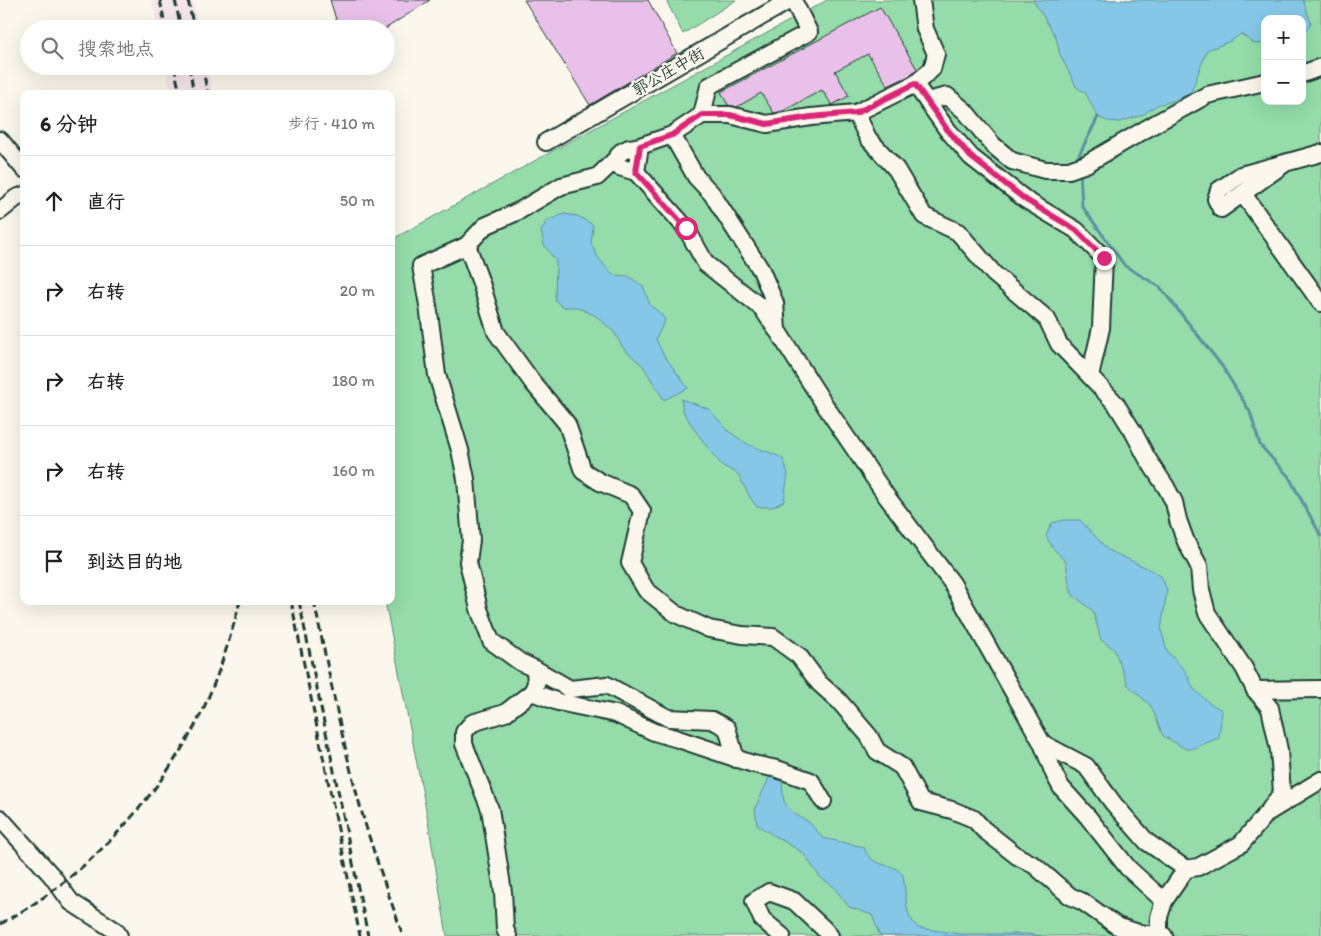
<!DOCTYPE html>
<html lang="zh">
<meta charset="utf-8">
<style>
body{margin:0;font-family:Itim,"LXGW WenKai TC",sans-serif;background:#f6f6f6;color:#222}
.controls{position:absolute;right:15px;top:15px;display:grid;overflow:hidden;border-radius:10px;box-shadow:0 5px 20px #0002}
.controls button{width:45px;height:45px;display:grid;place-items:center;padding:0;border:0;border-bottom:1px solid #e0e0e0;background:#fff;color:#222;font:25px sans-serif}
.stop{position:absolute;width:15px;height:15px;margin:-11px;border:4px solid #db2777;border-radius:50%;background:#fff}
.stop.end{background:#db2777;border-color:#fff;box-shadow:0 1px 5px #0008}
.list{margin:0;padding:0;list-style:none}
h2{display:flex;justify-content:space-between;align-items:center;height:65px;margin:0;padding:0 20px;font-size:21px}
h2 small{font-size:16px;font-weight:400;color:#767676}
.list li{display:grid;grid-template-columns:32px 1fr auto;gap:15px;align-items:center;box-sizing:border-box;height:90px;padding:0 20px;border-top:1px solid #e0e0e0}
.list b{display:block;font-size:19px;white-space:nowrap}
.list em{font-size:16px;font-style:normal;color:#767676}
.icon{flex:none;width:28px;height:28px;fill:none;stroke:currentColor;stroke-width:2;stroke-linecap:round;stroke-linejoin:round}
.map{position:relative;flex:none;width:1321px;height:936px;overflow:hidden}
.search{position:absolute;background:#fff;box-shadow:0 5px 20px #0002;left:20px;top:20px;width:375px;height:55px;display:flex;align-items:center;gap:12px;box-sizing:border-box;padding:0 18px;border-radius:28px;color:#767676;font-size:19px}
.panel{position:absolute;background:#fff;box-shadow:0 5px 20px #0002;left:20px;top:90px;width:375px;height:515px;border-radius:10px}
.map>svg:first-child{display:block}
.built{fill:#f5e6eb}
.green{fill:#95dcaa;stroke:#5a8c6f;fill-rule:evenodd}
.water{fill:#86c7e7;stroke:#5d909f}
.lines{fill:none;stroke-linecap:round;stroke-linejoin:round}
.stream{stroke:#5d909f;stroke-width:3}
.building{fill:#e8c0e9;stroke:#1f3d34}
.minor-casing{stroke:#1f3d34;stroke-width:20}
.minor{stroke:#fbf7ec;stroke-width:16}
.rail{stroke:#1f3d34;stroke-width:3;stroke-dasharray:8 4;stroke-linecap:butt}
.route{stroke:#db2777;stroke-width:6}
.labels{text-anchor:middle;stroke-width:4.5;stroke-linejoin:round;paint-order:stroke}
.street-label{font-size:16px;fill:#1f3d34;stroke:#fbf7ec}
</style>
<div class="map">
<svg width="1321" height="936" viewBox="0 0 1321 936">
<rect width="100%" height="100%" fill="#fbf7ec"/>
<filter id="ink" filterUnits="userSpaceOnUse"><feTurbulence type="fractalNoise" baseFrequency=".02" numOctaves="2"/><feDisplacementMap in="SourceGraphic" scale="10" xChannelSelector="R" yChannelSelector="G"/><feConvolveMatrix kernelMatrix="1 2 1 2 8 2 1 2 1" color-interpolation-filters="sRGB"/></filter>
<g filter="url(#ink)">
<g class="built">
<polygon points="152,0 193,0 199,29 158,29"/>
<polygon points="166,66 207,66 213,94 171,94"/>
</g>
<g class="green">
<polygon points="666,0 736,0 683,34"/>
<path d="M827,0h494v936h-874l-20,-121 -42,-214h6v-361zM1265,19h37v82h-37z"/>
</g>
<g class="water">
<polygon points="1033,0 1303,0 1311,23 1306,31 1302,33 1302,19 1265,19 1265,43 1255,44 1241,34 1231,41 1207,50 1191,92 1176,100 1157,105 1142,115 1120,122 1107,121 1098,117 1085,92 1077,88 1060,55 1056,37"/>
<polygon points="564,214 578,216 593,225 591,244 599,259 613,275 628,276 643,286 650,305 661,314 665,320 656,339 663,354 688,388 664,400 643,366 623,348 614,332 596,316 576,307 562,307 555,300 556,261 544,245 541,231 547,221"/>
<polygon points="681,399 709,409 728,431 749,445 774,454 783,459 788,473 784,501 773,507 757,507 749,496 738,474 723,466 714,456 694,429 683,411"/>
<polygon points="1064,520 1080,520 1108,550 1151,570 1161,576 1167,590 1161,630 1167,651 1186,672 1193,688 1209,703 1222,710 1219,738 1191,749 1186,749 1163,736 1151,706 1128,685 1114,649 1101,640 1093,611 1072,594 1069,583 1066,562 1053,548 1046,536 1052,523"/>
<path d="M781,775l3,27 9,11 16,9 14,16 41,9c7,23 28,13 39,28l4,33 3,10 8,10 42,6h68l14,2h-162l-8,-21 -23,-8 -16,-21 -13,-9 -17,-24 -46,-28 -2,-17 15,-32z"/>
</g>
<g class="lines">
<g class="stream">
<polyline points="1080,160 1079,155 1098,117"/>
<polyline points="1080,171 1082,206 1125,266 1160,287 1222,366 1250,412 1260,445 1289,477 1321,536"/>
</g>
</g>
<g class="building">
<polygon points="330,0 430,0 385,29 339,29"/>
<polygon points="524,0 648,0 677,53 590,105"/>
<polygon points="880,7 917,69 909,76 888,86 868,54 835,71 849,96 832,105 822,90 783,111 774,113 761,93 737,107 728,105 721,92"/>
</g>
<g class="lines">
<g class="minor-casing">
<g id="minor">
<polyline points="1302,74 1321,67"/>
<polyline points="915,84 946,128 971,157 1026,200 1076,230 1104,258 1101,328 1090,376 1116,404 1134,433 1147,458 1166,487 1174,502 1178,520 1186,542 1199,566 1201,590 1207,613 1244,668 1255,690 1270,708 1279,750 1282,793 1270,809"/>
<polyline points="927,101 947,96 965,111 993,145 1012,161 1045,170 1069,170 1086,164 1158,122 1207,95 1265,82"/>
<polyline points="856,113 868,138 896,169 924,216 958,232 994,274 1047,319 1059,344 1090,376"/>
<polyline points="702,115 730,115 767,124 811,117 856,113 915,84 932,69 936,54 925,29 921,0"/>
<polyline points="672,135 696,177 712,194 761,270 775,303 777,330 826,407 887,497 952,583 1042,743 1086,766 1113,803 1147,842 1186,869 1198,867 1241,844 1267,813 1321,780"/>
<polyline points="0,140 24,169"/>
<polyline points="546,142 790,0"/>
<polyline points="640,146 636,172 619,167 615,160 621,152 629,148 640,146 672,135 702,115 709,86 809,32 793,0"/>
<polyline points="615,160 597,177 561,186 519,211 485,226 467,245 481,283 496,332 533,383 567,424 583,471 600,482 631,495 642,511 630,563 646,590 676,614 709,629 742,635 773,637 799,656 819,683 839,701 869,736 877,751 902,767 921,802 952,810 974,819 983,829 1017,856 1034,865 1070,896 1083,902 1117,926 1139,933 1154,935 1159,932"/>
<polyline points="1284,164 1221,209 1216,199 1219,190 1241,175 1321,153"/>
<polyline points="636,172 686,228 706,264 762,308 776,329"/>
<polyline points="1243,194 1321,303"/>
<polyline points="0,211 16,198 24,195"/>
<polyline points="468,245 421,266 428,305 437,375 460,450 466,479 471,540 468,562 479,609 491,641 520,662 535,669 536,684 532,692 505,713 472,723 464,732 464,744 490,809 503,892 505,929 508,936"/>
<polyline points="535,669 570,689 607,685 668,718 712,720 727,728 736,759"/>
<polyline points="1255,690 1321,689"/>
<polyline points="532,692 558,702 616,714 654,732 678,739 753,764 777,769 811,781 823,801"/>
<polyline points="1042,743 1055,776 1061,787 1088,817 1128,868 1164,901 1186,869"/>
<polyline points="0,818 52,876 71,902 116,931 119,936"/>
<polyline points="1164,901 1159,917 1159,932 1164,936"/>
<polyline points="782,936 762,919 754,901 769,892 794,901 823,928 830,936"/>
</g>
</g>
<use href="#minor" class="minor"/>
<g class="rail">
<polyline points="160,0 166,29"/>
<polyline points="175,0 181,29"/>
<polyline points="188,0 194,29"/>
<polyline points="174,66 180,94"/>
<polyline points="189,66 194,94"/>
<polyline points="202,66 208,94"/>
<polyline points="291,601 360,936"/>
<polyline points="299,601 368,936"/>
<path d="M314,601c14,67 27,135 45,201 12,45 29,90 44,134"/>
<path d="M0,924c80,-43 146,-112 191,-191 22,-39 38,-89 49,-132"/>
</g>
</g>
</g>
<g class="lines" filter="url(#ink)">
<polyline class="route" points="686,228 636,172 640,146 672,135 702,115 730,115 767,124 811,117 856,113 915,84 946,128 971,157 1026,200 1076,230 1104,258"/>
</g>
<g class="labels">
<g class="street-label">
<text transform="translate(668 71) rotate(-30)" y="6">郭公庄中街</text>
</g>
</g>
</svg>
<div class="controls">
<button>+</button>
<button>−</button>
</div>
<div class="stop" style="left:686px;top:228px"></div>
<div class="stop end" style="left:1104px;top:258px"></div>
<div class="search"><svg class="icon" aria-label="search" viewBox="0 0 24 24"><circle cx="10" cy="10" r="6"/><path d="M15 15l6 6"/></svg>搜索地点</div>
<section class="panel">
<h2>6 分钟<small>步行 · 410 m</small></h2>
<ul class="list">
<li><svg class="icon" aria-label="ahead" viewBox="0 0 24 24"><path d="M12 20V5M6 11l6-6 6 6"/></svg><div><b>直行</b></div><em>50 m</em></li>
<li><svg class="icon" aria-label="right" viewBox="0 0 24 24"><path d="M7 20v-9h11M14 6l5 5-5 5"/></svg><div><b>右转</b></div><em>20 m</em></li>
<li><svg class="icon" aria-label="right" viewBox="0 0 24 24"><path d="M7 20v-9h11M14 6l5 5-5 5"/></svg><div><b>右转</b></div><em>180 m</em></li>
<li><svg class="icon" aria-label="right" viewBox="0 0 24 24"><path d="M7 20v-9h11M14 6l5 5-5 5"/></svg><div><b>右转</b></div><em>160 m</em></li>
<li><svg class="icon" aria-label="arrive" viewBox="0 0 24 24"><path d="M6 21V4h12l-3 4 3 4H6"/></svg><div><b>到达目的地</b></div></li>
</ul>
</section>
</div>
